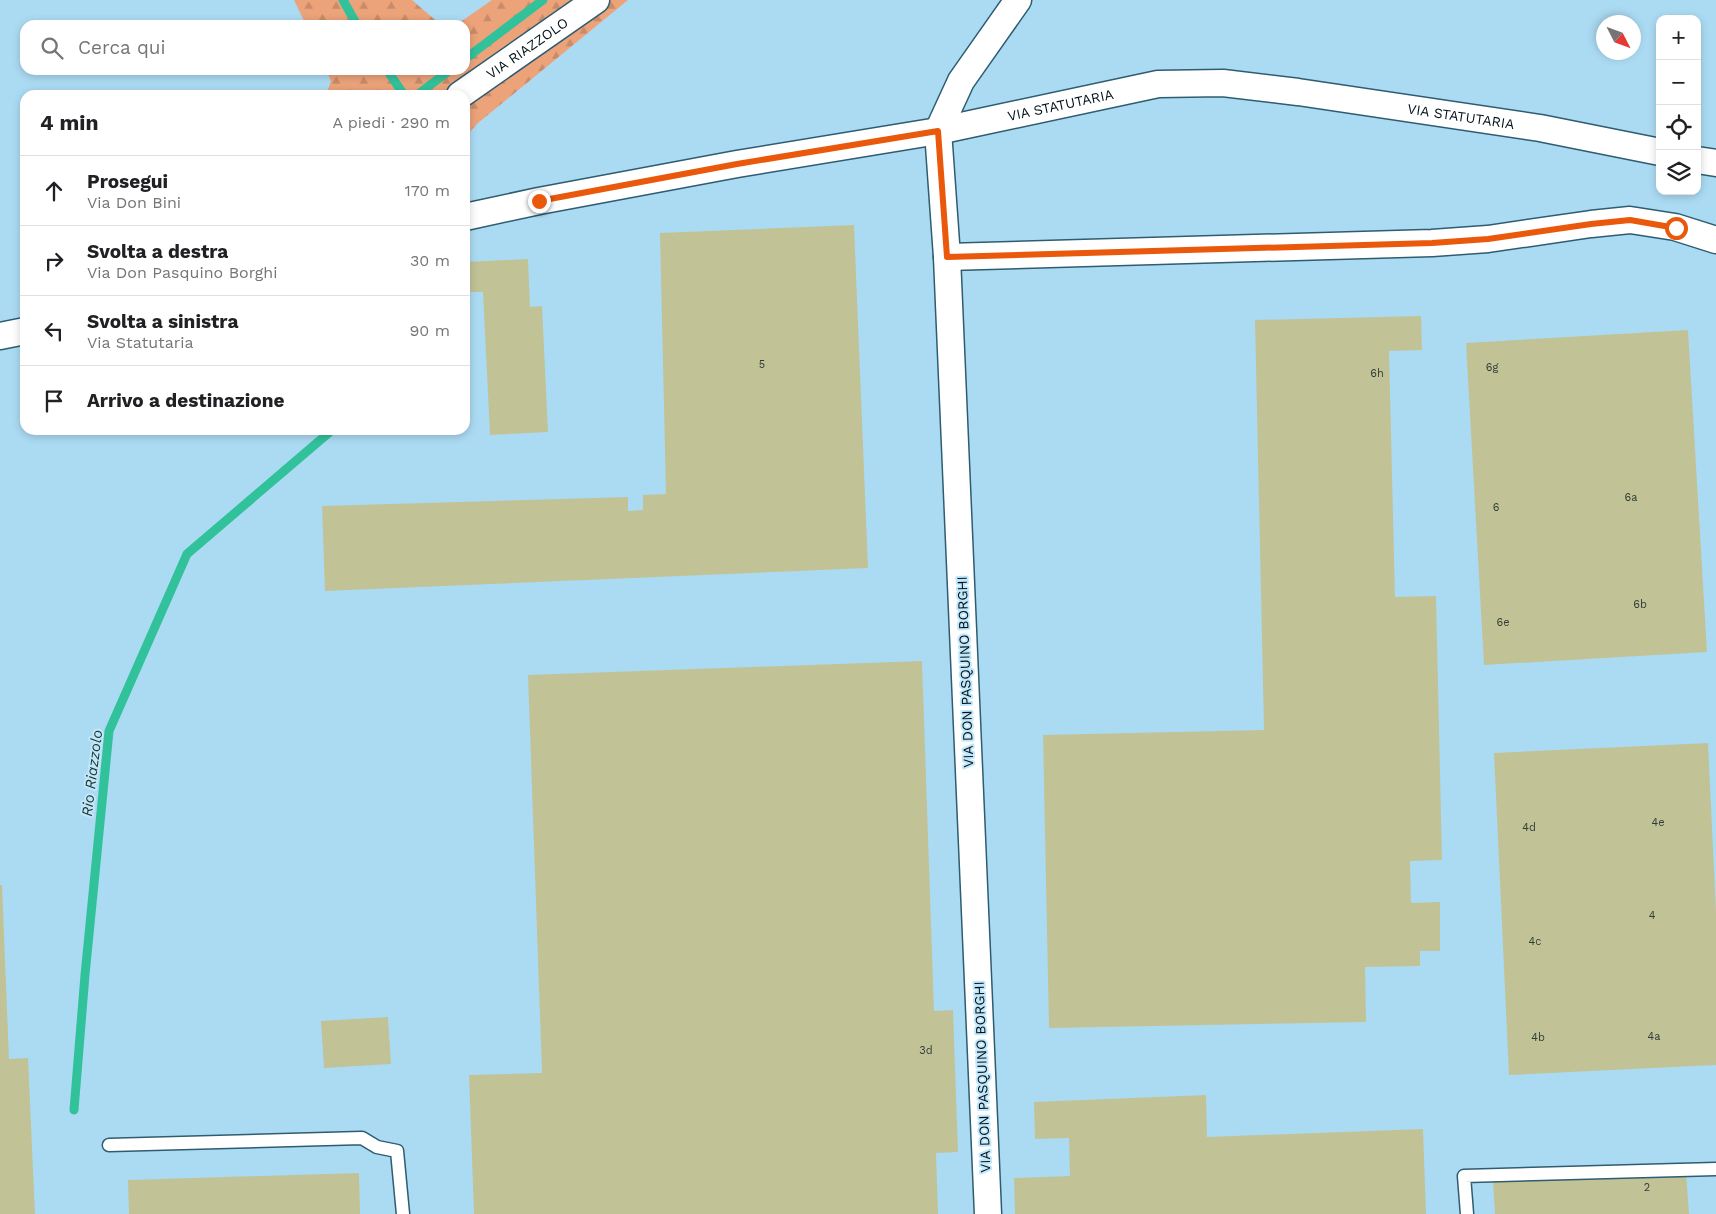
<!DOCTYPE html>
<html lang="it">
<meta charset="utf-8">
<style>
body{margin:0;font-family:"Work Sans",sans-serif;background:#f2f2f2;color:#202124}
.controls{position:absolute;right:15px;top:15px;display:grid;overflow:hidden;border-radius:10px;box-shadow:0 2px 8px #0003}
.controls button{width:45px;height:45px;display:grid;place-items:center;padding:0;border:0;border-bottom:1px solid #e0e0e0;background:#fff;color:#202124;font:25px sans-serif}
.compass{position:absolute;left:1596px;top:15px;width:45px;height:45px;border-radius:50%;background:#fff;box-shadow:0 2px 8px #0003;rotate:132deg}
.stop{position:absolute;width:15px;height:15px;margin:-11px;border:4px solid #ea580c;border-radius:50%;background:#fff}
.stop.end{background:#ea580c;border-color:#fff;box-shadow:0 1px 5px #0008}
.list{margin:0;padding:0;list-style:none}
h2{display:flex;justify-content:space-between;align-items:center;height:65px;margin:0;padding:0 20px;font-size:21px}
h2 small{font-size:16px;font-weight:400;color:#757577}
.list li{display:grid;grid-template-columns:32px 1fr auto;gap:15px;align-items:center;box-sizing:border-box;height:70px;padding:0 20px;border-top:1px solid #e0e0e0}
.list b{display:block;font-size:19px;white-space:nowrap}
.list p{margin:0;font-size:16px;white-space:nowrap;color:#757577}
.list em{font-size:16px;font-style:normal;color:#757577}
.icon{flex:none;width:28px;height:28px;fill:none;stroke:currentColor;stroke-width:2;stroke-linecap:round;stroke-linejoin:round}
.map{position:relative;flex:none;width:1716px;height:1214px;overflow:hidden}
.search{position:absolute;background:#fff;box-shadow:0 2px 8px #0003;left:20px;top:20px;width:450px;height:55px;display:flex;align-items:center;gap:12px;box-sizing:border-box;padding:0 18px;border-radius:15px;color:#757577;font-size:19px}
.panel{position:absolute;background:#fff;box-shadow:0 2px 8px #0003;left:20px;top:90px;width:450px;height:345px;border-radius:15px}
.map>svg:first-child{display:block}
.forest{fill:url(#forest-firs)}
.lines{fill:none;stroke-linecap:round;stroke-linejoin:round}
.stream{stroke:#32c29b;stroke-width:9}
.building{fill:#c1c396}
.service-casing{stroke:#2e5c70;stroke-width:15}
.minor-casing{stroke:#2e5c70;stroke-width:29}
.service{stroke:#fff;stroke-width:12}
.minor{stroke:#fff;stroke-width:26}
.route{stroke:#ea580c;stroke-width:6}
.labels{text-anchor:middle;stroke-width:4;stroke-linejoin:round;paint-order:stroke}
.number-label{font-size:11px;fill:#303c37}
.street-label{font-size:14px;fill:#000f17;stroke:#c0e7fa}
.water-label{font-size:15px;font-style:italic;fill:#1b382e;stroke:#c0e7fa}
</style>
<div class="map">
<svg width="1716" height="1214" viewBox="0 0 1716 1214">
<defs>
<pattern id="forest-firs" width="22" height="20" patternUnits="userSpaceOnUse" patternTransform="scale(1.25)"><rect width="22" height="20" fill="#eca37a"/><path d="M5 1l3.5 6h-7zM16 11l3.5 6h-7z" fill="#c98b69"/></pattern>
</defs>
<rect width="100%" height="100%" fill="#abdbf3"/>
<g class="forest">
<polygon points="294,0 412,0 441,25 306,25"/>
<polygon points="492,0 628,0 478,123 465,137 465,95 326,95 331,81 326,70 465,70 465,25 456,25"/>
</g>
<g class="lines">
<g class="stream">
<polyline points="343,0 357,25"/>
<polyline points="465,59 543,0"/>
<polyline points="387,70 404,95"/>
<polyline points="417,95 450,70"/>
<polyline points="74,1110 85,975 109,731 187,554 332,430"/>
</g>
</g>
<g class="building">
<polygon points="854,225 868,568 325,591 322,506 628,497 628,511 643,510 643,495 666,494 660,233"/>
<polygon points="528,259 530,307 542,306 548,432 490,435 483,292 467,292 466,262"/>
<polygon points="1421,316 1422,350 1389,351 1395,597 1436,596 1442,860 1410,861 1411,903 1440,902 1440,951 1420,951 1420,966 1365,967 1366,1022 1049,1028 1043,735 1264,730 1255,320"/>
<polygon points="1688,330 1707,652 1484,665 1466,343"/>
<polygon points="922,661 934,1011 953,1010 958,1152 936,1153 938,1214 474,1214 469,1075 542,1073 528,675"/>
<polygon points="1708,743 1716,912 1716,1065 1509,1075 1494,753"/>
<polygon points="0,885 2,885 9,1059 28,1058 35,1214 0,1214"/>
<polygon points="388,1017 391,1064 324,1068 321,1021"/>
<polygon points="1206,1095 1207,1137 1423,1129 1426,1214 1015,1214 1014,1178 1070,1176 1069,1138 1035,1139 1034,1102"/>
<polygon points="1686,1172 1689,1214 1495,1214 1493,1182"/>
<polygon points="359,1173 360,1214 129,1214 128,1180"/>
</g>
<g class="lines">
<g class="service-casing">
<g id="service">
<polyline points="109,1145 362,1138 377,1147 397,1151 403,1214"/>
<polyline points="1467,1214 1464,1176 1716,1169"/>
</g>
</g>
<g class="minor-casing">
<g id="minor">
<path id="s1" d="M460,95l136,-95"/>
<polyline points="1697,160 1716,163"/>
<path id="s2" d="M465,217l74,-16 198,-37 201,-33 220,-47 65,-1 75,9 242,36 120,24"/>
<polyline points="947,257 1432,243 1488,239 1591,224 1630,220 1675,227 1716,240"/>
<polyline points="0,336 25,331"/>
<polyline points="988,1214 947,257 938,131 961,81 1018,0"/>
</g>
</g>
<use href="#service" class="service"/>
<use href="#minor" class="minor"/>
</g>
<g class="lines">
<polyline class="route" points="539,201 737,164 938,131 947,257 1432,243 1488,239 1591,224 1630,220 1676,228"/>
</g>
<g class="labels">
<g class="number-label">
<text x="762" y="368">5</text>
<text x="1492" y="371">6g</text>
<text x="1377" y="377">6h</text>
<text x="1631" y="501">6a</text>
<text x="1496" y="511">6</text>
<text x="1640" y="608">6b</text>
<text x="1503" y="626">6e</text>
<text x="1658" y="826">4e</text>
<text x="1529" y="831">4d</text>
<text x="1652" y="919">4</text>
<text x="1535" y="945">4c</text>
<text x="1654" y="1040">4a</text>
<text x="1538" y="1041">4b</text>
<text x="926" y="1054">3d</text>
<text x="1647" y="1191">2</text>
</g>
<g class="street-label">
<text dy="5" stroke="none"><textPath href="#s1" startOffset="82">VIA RIAZZOLO</textPath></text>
<text dy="5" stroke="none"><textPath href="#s2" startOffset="606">VIA STATUTARIA</textPath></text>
<text dy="5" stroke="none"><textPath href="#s2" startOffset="1011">VIA STATUTARIA</textPath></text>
<text transform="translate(965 672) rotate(-92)" y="5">VIA DON PASQUINO BORGHI</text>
<text transform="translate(982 1077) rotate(-92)" y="5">VIA DON PASQUINO BORGHI</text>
</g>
<g class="water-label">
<text transform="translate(92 773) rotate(-83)" y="5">Rio Riazzolo</text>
</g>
</g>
</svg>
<div class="controls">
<button>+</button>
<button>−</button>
<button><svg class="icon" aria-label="locate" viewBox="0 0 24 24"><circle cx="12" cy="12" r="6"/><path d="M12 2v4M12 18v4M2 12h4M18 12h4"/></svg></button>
<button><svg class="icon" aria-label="layers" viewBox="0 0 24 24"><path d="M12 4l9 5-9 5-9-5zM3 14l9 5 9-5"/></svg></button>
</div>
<svg class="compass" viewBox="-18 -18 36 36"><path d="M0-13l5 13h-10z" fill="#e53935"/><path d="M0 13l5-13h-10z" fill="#757577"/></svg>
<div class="stop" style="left:1676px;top:228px"></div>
<div class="stop end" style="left:539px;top:201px"></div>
<div class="search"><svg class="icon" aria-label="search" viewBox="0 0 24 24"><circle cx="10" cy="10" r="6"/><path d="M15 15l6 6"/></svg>Cerca qui</div>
<section class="panel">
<h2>4 min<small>A piedi · 290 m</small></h2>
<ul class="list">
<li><svg class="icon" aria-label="ahead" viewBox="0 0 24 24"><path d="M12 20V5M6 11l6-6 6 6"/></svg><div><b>Prosegui</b><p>Via Don Bini</p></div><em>170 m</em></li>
<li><svg class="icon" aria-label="right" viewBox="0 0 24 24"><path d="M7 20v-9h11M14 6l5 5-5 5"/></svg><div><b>Svolta a destra</b><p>Via Don Pasquino Borghi</p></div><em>30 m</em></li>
<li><svg class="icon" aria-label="left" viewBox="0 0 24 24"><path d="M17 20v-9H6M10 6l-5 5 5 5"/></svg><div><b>Svolta a sinistra</b><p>Via Statutaria</p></div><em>90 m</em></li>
<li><svg class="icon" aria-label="arrive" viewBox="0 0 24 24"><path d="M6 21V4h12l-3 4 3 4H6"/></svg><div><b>Arrivo a destinazione</b></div></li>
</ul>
</section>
</div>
